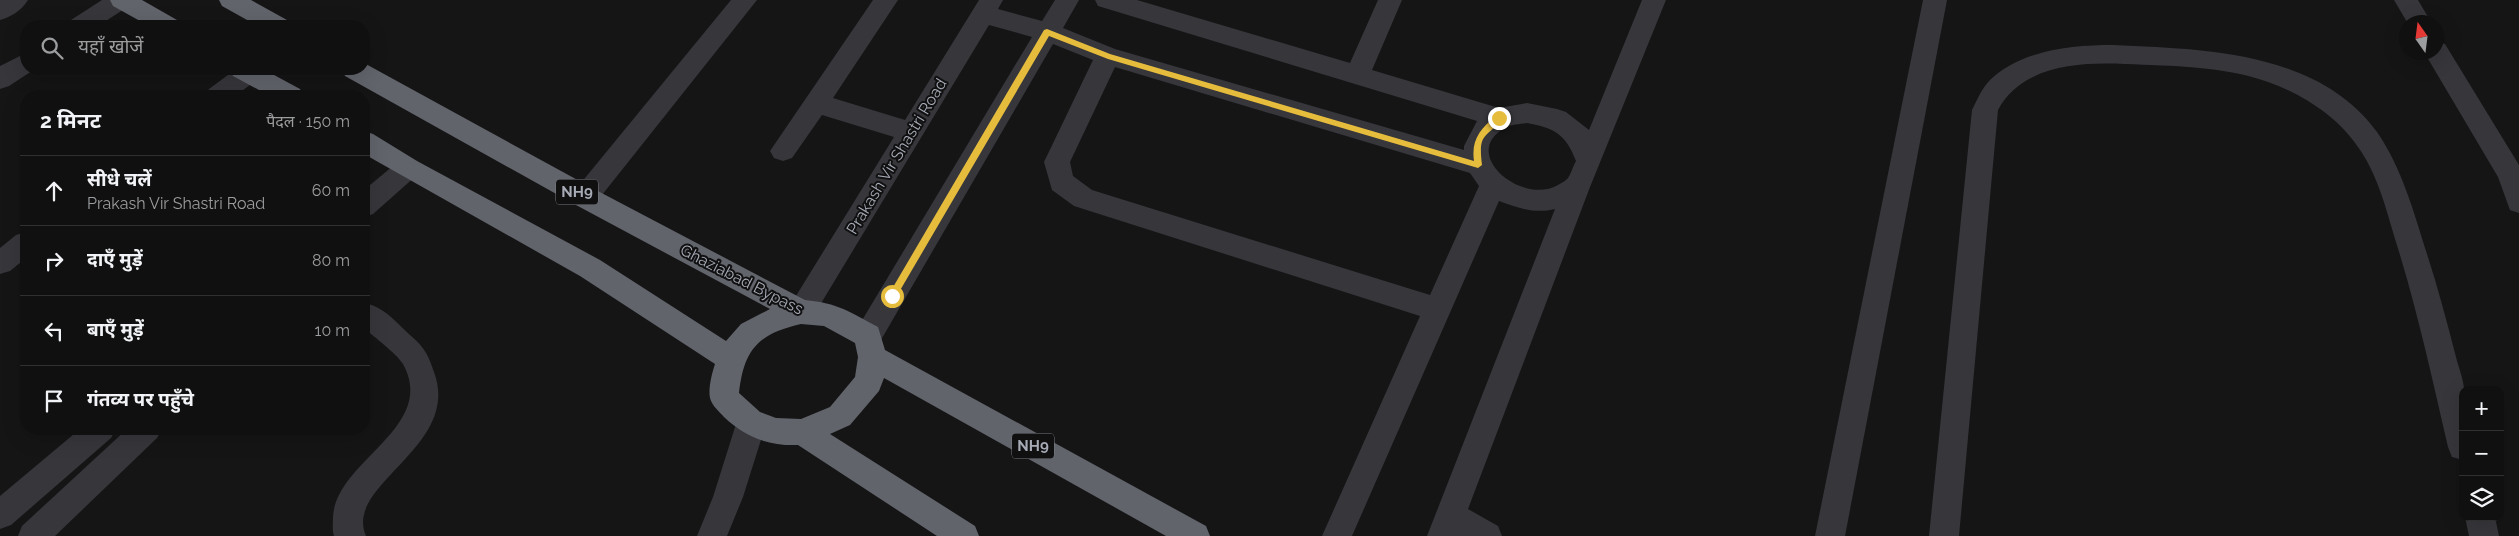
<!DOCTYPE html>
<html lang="hi">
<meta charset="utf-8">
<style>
body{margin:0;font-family:Raleway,"Noto Sans Devanagari",sans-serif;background:#1e1e1e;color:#f1f3f6}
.controls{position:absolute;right:15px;bottom:15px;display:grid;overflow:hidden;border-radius:10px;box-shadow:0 5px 20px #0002}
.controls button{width:45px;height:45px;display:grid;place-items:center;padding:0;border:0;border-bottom:1px solid #303030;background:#101010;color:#f1f3f6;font:25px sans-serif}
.compass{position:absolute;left:2399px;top:15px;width:45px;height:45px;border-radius:50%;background:#101010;box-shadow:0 5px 20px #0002;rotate:346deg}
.stop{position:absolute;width:15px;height:15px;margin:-11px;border:4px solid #e6bc3d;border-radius:50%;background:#fff}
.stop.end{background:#e6bc3d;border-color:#fff;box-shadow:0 1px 5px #0008}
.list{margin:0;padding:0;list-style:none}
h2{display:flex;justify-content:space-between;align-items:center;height:65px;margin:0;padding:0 20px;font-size:21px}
h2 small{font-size:16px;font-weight:400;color:#9c9d9f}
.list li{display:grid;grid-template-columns:32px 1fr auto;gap:15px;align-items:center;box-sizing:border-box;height:70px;padding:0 20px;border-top:1px solid #303030}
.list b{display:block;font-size:19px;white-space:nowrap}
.list p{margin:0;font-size:16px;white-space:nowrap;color:#9c9d9f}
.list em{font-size:16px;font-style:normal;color:#9c9d9f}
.icon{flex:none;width:28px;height:28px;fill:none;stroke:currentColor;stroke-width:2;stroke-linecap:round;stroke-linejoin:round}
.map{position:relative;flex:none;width:2519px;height:536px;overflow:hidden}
.search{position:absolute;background:#101010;box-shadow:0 5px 20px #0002;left:20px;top:20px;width:350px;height:55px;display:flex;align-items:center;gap:12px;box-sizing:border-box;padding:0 18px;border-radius:20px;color:#9c9d9f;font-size:19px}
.panel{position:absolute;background:#101010;box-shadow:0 5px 20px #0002;left:20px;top:90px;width:350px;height:345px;border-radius:20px}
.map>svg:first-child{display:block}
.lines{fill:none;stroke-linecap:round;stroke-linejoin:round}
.street{fill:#36363b;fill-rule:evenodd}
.highway{fill:#62646c;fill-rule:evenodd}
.route{fill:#e6bc3d}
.labels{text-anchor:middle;stroke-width:4;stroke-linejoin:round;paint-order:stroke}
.shield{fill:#101011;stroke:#7a7c84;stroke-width:1}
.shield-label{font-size:15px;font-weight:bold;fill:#a7abb6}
.street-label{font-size:16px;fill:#a7abb6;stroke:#101011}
</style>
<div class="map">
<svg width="2519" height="536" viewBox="0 0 2519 536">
<rect width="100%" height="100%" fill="#151516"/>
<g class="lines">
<g class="street">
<path d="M0,0h28c-6,10 -17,17 -28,20z"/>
<polygon points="102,0 132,0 129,6 98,26 68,26 71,20"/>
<polygon points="731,0 757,0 594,205 585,208 576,205 572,197 576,189"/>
<path d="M873,0h25l-65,98 72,22 74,-120h24l-5,9 44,12 13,-21h24l-16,28 52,21 349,101v-4l13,-25 -379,-115 -3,-6h42l213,63 28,-63h24l-30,70 127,38 28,-5 30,6 9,3 23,18 53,-130h24l-76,187 -122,322 30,17 4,10h-75l128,-327c-20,5 -37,-1 -56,-8l-147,335h-30l98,-220 -346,-110 -22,-16 -8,-28 49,-102 -40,-16 -175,301 -10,3 -10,-3 -4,-9 4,-9 174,-290 -43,-12 -178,295 -10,4 -10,-4 -4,-8 4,-8 103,-167 -72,-22 -30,43 -9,3 -9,-3 -4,-7zM1115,67l355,106 9,13 -49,109 -338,-105 -19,-14 -3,-14zM1527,123c27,5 39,11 49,38 -3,5 -5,13 -8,17 -2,3 -7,5 -10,7 -37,21 -99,-32 -53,-57 6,-4 15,-4 22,-5z"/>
<polygon points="1923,0 1947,0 1845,536 1815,536"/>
<polygon points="2394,0 2418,0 2431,22 2407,22"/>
<polygon points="2436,42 2445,44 2519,165 2519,213 2510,210 2498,177 2424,52 2436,52"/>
<path d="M2113,45c91,4 205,6 264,87 25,36 37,81 50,122 11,34 20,68 29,103 2,9 8,23 8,33 -1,21 -1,47 -1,70l-11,-3 -4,-10c-16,-69 -31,-138 -52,-205 -10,-33 -18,-67 -38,-95 -21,-31 -56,-53 -90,-65 -44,-16 -97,-16 -143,-18 -45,-2 -103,1 -127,46l-39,426h-30l43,-426c5,-10 10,-22 18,-30 32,-30 81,-35 123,-35z"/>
<polygon points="26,53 26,69 35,69 9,86 0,89 0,66"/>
<polygon points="236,69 260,69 262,72 258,79 235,96 205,96 209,89"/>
<polygon points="408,158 417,161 421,168 417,175 373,214 364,217 364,190 399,161"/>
<polygon points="26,232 26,258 10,271 0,274 0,248 16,235"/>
<path d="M364,303c19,3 32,19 46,32 14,12 18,19 24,37 28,75 -91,112 -68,164h-32c-2,-6 -1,-13 -1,-19 3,-57 105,-89 70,-153 -7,-11 -29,-27 -39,-36z"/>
<polygon points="751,411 761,415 766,424 743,497 727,536 697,536 713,497 736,424 741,415"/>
<polygon points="80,429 116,429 111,438 11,525 0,529 0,496"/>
<polygon points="127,429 162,429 157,438 55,536 18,536 22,526"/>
<polygon points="2465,517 2495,517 2499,536 2469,536"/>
</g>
<g class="highway">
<polygon points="110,0 142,0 177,20 180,26 149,26 113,6"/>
<polygon points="219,0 251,0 287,20 290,26 258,26 222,6"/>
<path d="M364,63l230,126 211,111c33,3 45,12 73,27l7,23 321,176 4,10h-44l-282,-158 -5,13 -29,34 -20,9 145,92 4,10h-42l-139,-91c-30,1 -53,-8 -74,-28 -5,-6 -12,-11 -14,-19 -2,-9 2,-25 5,-34l-135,-88 -216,-122v-23l9,3 44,27 183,99 126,81 15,-17 29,-15 -194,-104 -231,-129 -3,-7h22zM801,324l23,2 31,17 3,14 -3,20 -25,30 -29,12 -25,-1 -16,-6 -21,-19c5,-44 19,-59 62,-69z"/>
<polygon points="230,69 263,69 300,89 304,96 270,96 233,76"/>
</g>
</g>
<path class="route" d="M1047,29l63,25 364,107c-3,-21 6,-32 22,-45l7,2c-18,22 -25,14 -21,47l-4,3 -370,-109 -59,-23 -154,263h-6v-5l155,-264z"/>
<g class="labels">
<g class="shield">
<rect x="556" y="179.5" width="42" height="25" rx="4"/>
<rect x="1012" y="433.5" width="42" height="25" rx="4"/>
</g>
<g class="shield-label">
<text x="577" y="197">NH9</text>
<text x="1033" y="451">NH9</text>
</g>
<g class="street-label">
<text transform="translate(896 156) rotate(-59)" y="6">Prakash Vir Shastri Road</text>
<text transform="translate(742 279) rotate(27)" y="6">Ghaziabad Bypass</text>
</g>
</g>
</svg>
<div class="controls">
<button>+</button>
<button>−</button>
<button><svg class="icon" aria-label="layers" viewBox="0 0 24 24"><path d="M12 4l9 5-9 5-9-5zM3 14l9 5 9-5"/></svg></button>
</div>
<svg class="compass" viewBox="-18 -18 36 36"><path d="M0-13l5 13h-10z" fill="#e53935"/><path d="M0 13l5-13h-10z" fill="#9c9d9f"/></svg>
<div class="stop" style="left:892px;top:296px"></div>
<div class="stop end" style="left:1499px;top:118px"></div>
<div class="search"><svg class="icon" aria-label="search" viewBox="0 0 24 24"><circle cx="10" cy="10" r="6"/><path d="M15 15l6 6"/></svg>यहाँ खोजें</div>
<section class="panel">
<h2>2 मिनट<small>पैदल · 150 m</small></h2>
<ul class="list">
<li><svg class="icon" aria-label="ahead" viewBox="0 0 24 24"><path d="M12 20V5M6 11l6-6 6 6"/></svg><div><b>सीधे चलें</b><p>Prakash Vir Shastri Road</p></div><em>60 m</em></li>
<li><svg class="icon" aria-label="right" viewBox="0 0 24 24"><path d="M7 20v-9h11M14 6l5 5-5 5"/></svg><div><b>दाएँ मुड़ें</b></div><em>80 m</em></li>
<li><svg class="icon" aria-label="left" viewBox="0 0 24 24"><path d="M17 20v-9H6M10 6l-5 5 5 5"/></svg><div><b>बाएँ मुड़ें</b></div><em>10 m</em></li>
<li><svg class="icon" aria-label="arrive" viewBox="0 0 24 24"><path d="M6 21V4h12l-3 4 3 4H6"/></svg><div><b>गंतव्य पर पहुँचे</b></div></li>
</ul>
</section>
</div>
